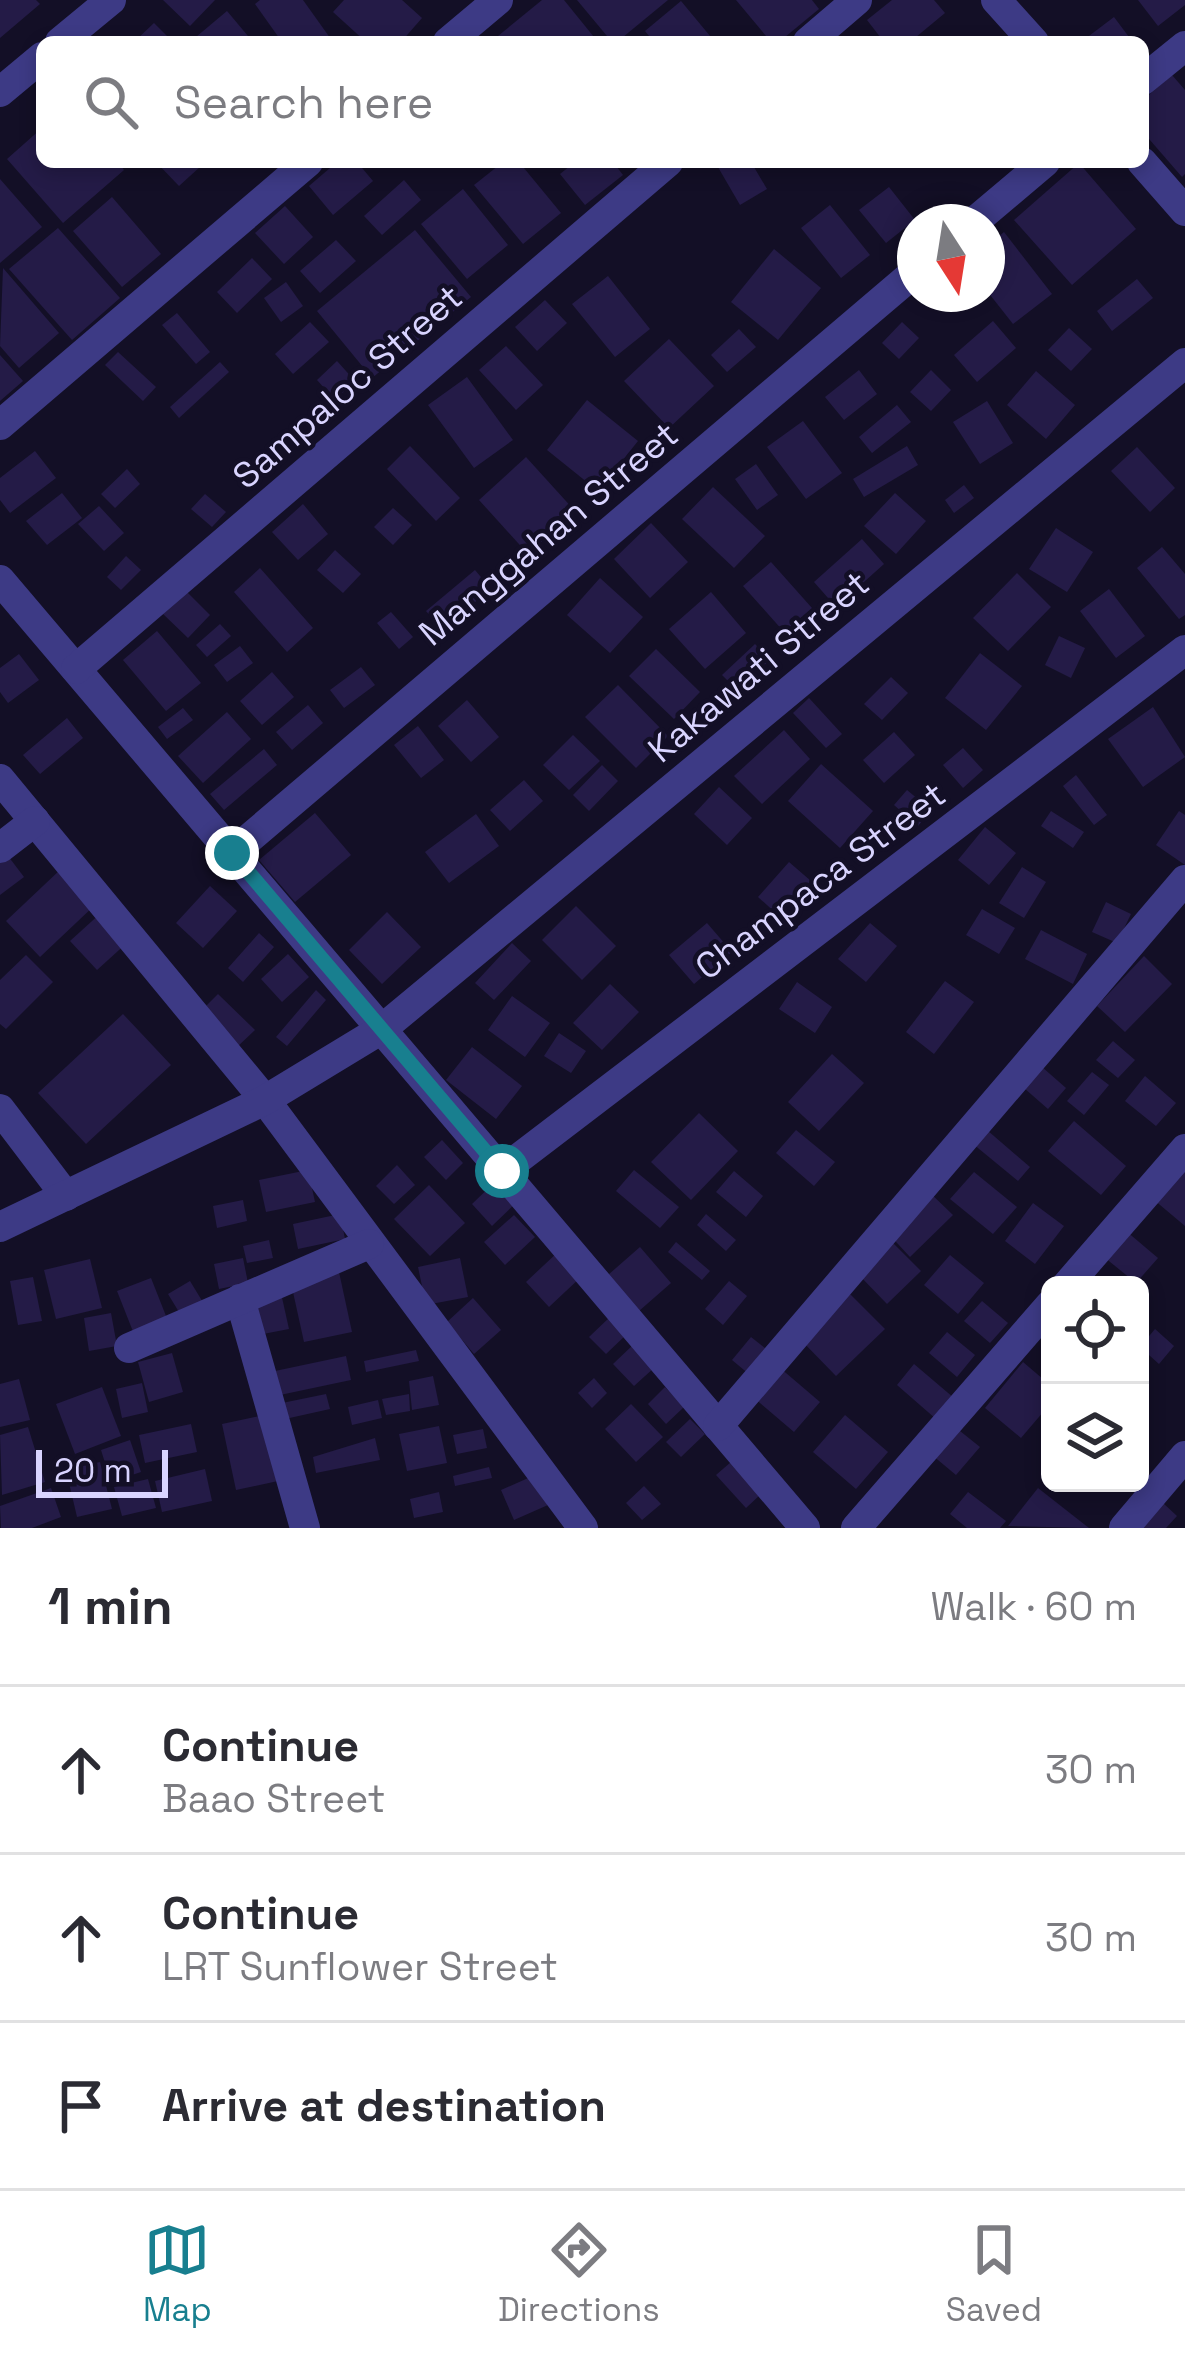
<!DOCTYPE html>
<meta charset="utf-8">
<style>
body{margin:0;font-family:"Space Grotesk",sans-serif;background:#f2f2f3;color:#2b2b33}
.controls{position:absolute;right:36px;bottom:36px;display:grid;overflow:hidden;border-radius:18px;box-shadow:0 6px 18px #0003}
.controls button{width:108px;height:108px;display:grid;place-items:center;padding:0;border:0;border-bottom:3px solid #e1e1e2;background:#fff;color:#2b2b33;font:60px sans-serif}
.compass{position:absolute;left:897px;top:204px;width:108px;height:108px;border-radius:50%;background:#fff;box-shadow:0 6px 18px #0003;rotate:168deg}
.scale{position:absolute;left:36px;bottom:30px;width:132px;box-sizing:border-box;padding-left:12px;border:6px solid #d9d4ff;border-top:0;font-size:33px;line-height:42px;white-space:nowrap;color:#d9d4ff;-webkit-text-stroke:9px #130f26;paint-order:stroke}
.stop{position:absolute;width:36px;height:36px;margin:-27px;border:9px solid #187f8f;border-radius:50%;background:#fff}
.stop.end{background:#187f8f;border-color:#fff;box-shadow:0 3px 12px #0008}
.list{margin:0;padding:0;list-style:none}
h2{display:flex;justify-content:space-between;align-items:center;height:156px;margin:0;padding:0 48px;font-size:51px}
h2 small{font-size:39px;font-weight:400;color:#7c7c81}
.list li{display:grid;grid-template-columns:78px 1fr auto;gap:36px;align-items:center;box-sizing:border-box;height:168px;padding:0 48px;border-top:3px solid #e1e1e2}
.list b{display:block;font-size:45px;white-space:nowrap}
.list p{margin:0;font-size:39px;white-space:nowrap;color:#7c7c81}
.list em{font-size:39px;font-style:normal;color:#7c7c81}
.icon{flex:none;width:66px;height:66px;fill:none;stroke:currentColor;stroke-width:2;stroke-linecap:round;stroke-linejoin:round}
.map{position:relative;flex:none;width:1185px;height:1528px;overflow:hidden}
.search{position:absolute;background:#fff;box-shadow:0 6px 18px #0003;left:36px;right:36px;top:36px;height:132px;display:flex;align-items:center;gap:30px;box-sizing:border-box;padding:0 42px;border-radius:18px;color:#7c7c81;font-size:45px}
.sheet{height:660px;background:#fff}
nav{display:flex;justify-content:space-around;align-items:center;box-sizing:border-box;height:168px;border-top:3px solid #e1e1e2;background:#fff;font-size:33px;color:#7c7c81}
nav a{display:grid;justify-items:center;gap:6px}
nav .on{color:#187f8f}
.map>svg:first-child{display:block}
.building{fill:#241b47}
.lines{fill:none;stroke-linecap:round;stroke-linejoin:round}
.minor{stroke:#3d3a85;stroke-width:30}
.route{stroke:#187f8f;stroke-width:15}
.labels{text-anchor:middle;stroke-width:9;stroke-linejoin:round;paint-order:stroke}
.street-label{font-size:36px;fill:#d9d4ff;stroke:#130f26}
</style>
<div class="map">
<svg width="1185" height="1528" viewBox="0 0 1185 1528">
<rect width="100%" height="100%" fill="#130f26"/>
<g class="building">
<polygon points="0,0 36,0 40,4 0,38"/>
<polygon points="163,0 215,0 190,26"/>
<polygon points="260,0 303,0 333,42 282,42 255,4"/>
<polygon points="344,0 402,0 422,18 401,42 366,42 333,12"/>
<polygon points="542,0 564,0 598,42 502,42 498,36"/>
<polygon points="577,0 668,0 617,42 612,42"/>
<polygon points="736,0 812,0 819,9 779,42 771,42"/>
<polygon points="892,0 934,0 945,13 910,42 884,42 867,20"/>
<polygon points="1138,0 1185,0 1185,5 1158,26"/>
<polygon points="681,1 715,42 654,42 645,31"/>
<polygon points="227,11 253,42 201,42 196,37"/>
<polygon points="1114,17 1129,37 1122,42 1081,42"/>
<polygon points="154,23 173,42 134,42"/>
<polygon points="1172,75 1185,90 1185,174 1182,177 1143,132 1143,100"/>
<polygon points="42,128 42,162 118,162 124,170 63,223 7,159"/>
<polygon points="156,162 198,162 201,166 179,186"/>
<polygon points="337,162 357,162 373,181 333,215 309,186"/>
<polygon points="503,162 519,162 561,213 523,244 474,185"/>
<polygon points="575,162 613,162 623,175 585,205 560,174"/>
<polygon points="715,162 751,162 767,189 740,205"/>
<polygon points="1079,163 1136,229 1072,285 1014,220"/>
<polygon points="0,179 42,227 0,263"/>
<polygon points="404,180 421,200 382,235 364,216"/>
<polygon points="889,187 915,220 886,243 859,210"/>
<polygon points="463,189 508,245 467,279 421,224"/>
<polygon points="112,197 161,254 122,287 73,231"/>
<polygon points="830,205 870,255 841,278 801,228"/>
<polygon points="285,206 313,237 284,264 255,233"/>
<polygon points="58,228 120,298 72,340 9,269"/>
<polygon points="415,230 471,297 372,378 317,311"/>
<polygon points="1004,232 1052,294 1013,324 987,291 987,246"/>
<polygon points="336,240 356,261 320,293 300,271"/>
<polygon points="774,249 821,288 778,340 731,302"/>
<polygon points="252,258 272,279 237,313 217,292"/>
<polygon points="3,268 59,333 19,368 0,346"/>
<polygon points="608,276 650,329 615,357 572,304"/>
<polygon points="1137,279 1153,298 1112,331 1097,311"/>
<polygon points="286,282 303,306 281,322 264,298"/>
<polygon points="545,300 567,323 537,351 515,327"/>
<polygon points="177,313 210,352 196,364 162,325"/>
<polygon points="993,321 1016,348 977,382 954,355"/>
<polygon points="310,322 329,342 293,374 275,354"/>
<polygon points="902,322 919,338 899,359 882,343"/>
<polygon points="1069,328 1092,349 1071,371 1048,350"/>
<polygon points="739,329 756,347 727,372 711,355"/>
<polygon points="669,339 714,386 669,428 624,381"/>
<polygon points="506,346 543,385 516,410 479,370"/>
<polygon points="118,352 156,387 143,401 105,365"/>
<polygon points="0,355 23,381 0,401"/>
<polygon points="337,361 355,381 335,400 317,380"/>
<polygon points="220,362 229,372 179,418 170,407"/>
<polygon points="859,370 877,394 844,420 825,397"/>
<polygon points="931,370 951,390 931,411 910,392"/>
<polygon points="1036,371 1075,405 1046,439 1007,405"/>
<polygon points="467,377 513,440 474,468 428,405"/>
<polygon points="587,400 638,441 598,491 547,450"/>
<polygon points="987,401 1013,443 980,464 953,422"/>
<polygon points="897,405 911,422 872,453 859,437"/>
<polygon points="803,421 842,473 806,499 767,447"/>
<polygon points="410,446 460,498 436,521 387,469"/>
<polygon points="907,446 918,465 864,497 853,479"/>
<polygon points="1137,447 1175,488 1150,512 1111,471"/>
<polygon points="35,451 56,478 10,513 0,500 0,478"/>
<polygon points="526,457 575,511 528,554 479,500"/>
<polygon points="756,464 778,495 757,510 735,479"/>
<polygon points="127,469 140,484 115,508 101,494"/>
<polygon points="964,485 974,498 954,513 945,500"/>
<polygon points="713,487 765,536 734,568 682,519"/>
<polygon points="62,493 82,518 47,545 26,521"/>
<polygon points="895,493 926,521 896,554 864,526"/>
<polygon points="205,494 226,512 212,527 191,509"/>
<polygon points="303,504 328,534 298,560 272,532"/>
<polygon points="99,506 124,533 104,551 78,524"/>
<polygon points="393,508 412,525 393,545 374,527"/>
<polygon points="651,523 688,562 650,598 614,559"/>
<polygon points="1056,528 1093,552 1067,592 1029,569"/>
<polygon points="862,539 884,564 836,607 814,582"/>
<polygon points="1162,547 1185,574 1185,615 1179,619 1137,568"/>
<polygon points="335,550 361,574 343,593 317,570"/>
<polygon points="126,556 141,570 121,590 107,577"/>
<polygon points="771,562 812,608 784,632 743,586"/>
<polygon points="260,568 313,628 287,652 234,592"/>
<polygon points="475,570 491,589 442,629 426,611"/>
<polygon points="1017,573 1051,607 1008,651 973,618"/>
<polygon points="600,578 643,617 610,653 567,615"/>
<polygon points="1109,589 1145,636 1116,658 1080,611"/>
<polygon points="185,590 210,615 188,638 162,613"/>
<polygon points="711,592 746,633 705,669 669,629"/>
<polygon points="391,612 413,637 399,649 377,623"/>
<polygon points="220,624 231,636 207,657 196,645"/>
<polygon points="157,631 201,683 166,711 123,660"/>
<polygon points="1059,636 1085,648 1071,678 1045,665"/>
<polygon points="755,644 770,660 737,690 722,675"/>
<polygon points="240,646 253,663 227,682 214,665"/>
<polygon points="656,649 700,692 674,719 629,676"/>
<polygon points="980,653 1022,686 986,730 945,698"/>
<polygon points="19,654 39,680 8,703 0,692 0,668"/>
<polygon points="361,667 375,685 344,708 330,690"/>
<polygon points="272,672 294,697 262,725 240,701"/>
<polygon points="891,677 908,693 882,720 864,704"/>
<polygon points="618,685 668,736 636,768 585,717"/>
<polygon points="809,698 842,734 826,748 793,713"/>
<polygon points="467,700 499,737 471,762 438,726"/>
<polygon points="308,705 323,723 292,750 276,732"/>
<polygon points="1153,707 1185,757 1143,787 1108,739"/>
<polygon points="183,708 193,720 167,739 158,727"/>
<polygon points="227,712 251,739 203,783 178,756"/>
<polygon points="67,718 83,738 40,774 23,755"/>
<polygon points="418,726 444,760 421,778 394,745"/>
<polygon points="784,730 810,759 762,804 734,776"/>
<polygon points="894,732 915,755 884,783 863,760"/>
<polygon points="573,735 600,761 569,790 543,765"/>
<polygon points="963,748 983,770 963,788 943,765"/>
<polygon points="264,749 277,765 224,810 210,794"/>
<polygon points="821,764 873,811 840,848 788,801"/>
<polygon points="602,765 618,781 589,811 573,795"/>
<polygon points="1076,775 1107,815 1094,825 1063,786"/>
<polygon points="524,780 543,801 510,831 490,810"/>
<polygon points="719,787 752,818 727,845 694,814"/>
<polygon points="907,790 931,810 918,826 894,805"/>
<polygon points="1051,811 1084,832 1073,848 1041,826"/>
<polygon points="1179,811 1185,815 1185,865 1156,845"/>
<polygon points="315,813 351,855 295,902 259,860"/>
<polygon points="476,814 499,846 449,883 425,852"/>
<polygon points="985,827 1016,853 989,885 958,860"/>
<polygon points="5,852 24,877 0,895 0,857"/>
<polygon points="789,862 811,881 779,916 758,897"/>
<polygon points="1022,867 1046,882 1024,918 999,903"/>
<polygon points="61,869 96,904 40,957 6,921"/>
<polygon points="210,886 237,911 203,948 176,923"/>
<polygon points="1106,902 1131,914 1117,943 1092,932"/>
<polygon points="576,906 616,946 582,980 542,940"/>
<polygon points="982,909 1015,928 999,954 966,935"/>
<polygon points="102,912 129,941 97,970 70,941"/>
<polygon points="387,912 421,947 382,984 349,950"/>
<polygon points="707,923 732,952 694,984 669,955"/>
<polygon points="870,923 897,946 866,982 838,959"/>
<polygon points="1041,930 1087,954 1073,984 1025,959"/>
<polygon points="259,933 274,947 243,982 228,968"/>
<polygon points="512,943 531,961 494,1000 475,983"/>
<polygon points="288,954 309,977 282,1002 261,979"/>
<polygon points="26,955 53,982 6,1029 0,1024 0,980"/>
<polygon points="1144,956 1172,984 1125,1032 1097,1006"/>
<polygon points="945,981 974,1002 934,1054 906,1032"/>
<polygon points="797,982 832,1007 815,1033 779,1009"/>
<polygon points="610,984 639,1012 602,1050 573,1023"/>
<polygon points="316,990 326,1000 287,1046 276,1037"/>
<polygon points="218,994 255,1030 236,1048 199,1013"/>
<polygon points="512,996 550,1023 525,1057 488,1030"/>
<polygon points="123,1014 171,1065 86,1144 38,1093"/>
<polygon points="559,1033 586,1051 571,1073 544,1056"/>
<polygon points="1113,1041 1135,1060 1118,1078 1096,1060"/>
<polygon points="472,1047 522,1086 496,1119 446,1080"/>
<polygon points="832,1054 864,1083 819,1131 788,1102"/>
<polygon points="1042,1067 1066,1088 1048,1109 1024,1088"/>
<polygon points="1092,1072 1109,1085 1084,1115 1067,1101"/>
<polygon points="1145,1076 1176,1103 1156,1126 1125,1101"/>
<polygon points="699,1113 738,1151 691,1200 651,1162"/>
<polygon points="1074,1121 1126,1166 1101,1195 1048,1151"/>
<polygon points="980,1124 1030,1167 1018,1181 967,1139"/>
<polygon points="796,1130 835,1162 814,1186 776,1153"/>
<polygon points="442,1140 463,1163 446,1180 424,1157"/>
<polygon points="1185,1149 1185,1226 1147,1194"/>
<polygon points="397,1165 415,1185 394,1204 376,1186"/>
<polygon points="308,1170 315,1202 266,1212 259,1180"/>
<polygon points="634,1170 679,1207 660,1228 616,1191"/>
<polygon points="734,1171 763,1196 746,1217 716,1192"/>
<polygon points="974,1172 1017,1207 993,1234 950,1199"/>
<polygon points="499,1178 519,1200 492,1226 472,1204"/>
<polygon points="429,1185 465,1223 430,1256 394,1219"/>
<polygon points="927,1190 953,1215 910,1257 886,1231"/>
<polygon points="243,1200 247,1221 217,1228 213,1206"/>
<polygon points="1033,1203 1064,1226 1035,1264 1005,1241"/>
<polygon points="340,1214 345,1239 298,1249 293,1224"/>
<polygon points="706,1214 736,1240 726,1251 697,1225"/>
<polygon points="514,1215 535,1237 505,1265 484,1242"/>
<polygon points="1126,1231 1158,1258 1136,1283 1104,1257"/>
<polygon points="269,1240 273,1258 247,1263 243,1246"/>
<polygon points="676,1242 710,1271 702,1280 668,1252"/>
<polygon points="892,1242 921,1271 887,1304 859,1275"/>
<polygon points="640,1247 671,1283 639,1311 608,1275"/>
<polygon points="559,1251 582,1276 549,1307 526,1282"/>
<polygon points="950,1255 984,1283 958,1314 924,1285"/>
<polygon points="243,1258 248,1283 219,1289 214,1264"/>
<polygon points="460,1258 468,1297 426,1305 418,1267"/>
<polygon points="90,1259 102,1308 56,1319 44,1270"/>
<polygon points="339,1272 352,1332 304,1342 291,1283"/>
<polygon points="33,1277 42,1321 18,1325 10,1281"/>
<polygon points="151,1278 168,1321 134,1334 117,1291"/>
<polygon points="190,1281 204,1304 182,1317 168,1294"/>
<polygon points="729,1281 747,1296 723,1325 705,1309"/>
<polygon points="847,1291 885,1329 836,1376 799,1338"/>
<polygon points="281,1293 289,1329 253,1336 245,1300"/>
<polygon points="473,1298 501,1330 474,1354 447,1322"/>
<polygon points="982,1301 1008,1323 990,1343 964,1321"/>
<polygon points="111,1313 117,1346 89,1351 84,1318"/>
<polygon points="611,1316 628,1333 606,1354 589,1337"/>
<polygon points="1155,1329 1174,1346 1159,1364 1140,1347"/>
<polygon points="947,1332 975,1355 957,1377 929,1353"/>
<polygon points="751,1337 770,1352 750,1375 732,1360"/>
<polygon points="634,1344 655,1367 634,1386 613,1364"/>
<polygon points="416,1350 419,1361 366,1372 364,1361"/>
<polygon points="172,1353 183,1392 149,1402 138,1362"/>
<polygon points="346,1356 351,1380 280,1395 275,1371"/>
<polygon points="1023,1362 1050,1385 1050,1404 1021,1438 985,1408"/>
<polygon points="914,1364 954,1398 936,1419 897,1385"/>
<polygon points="779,1367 820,1402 794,1432 753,1397"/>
<polygon points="433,1376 439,1405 412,1410 409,1381"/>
<polygon points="594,1378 607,1393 592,1408 578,1393"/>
<polygon points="19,1379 30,1420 0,1427 0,1384"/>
<polygon points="142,1383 148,1412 122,1418 116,1389"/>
<polygon points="102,1387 121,1436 75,1454 56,1404"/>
<polygon points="665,1387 684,1407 666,1424 648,1404"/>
<polygon points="326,1394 330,1409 285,1419 282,1403"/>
<polygon points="409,1394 410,1411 386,1415 382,1399"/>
<polygon points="378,1400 382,1418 352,1425 348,1407"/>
<polygon points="631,1404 663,1437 636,1462 605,1429"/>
<polygon points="264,1415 278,1481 236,1490 222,1424"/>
<polygon points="845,1415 888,1452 856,1489 813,1452"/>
<polygon points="690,1419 705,1434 681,1457 666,1442"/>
<polygon points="191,1424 197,1452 145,1463 139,1435"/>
<polygon points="439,1426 447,1463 407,1471 399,1434"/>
<polygon points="28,1427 45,1482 2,1495 0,1435"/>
<polygon points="955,1427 980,1447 956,1475 932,1455"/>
<polygon points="483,1429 487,1448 457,1454 453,1435"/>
<polygon points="375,1438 380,1460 316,1473 313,1457"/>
<polygon points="130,1440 141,1472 111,1482 101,1450"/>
<polygon points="100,1462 112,1509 77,1517 66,1470"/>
<polygon points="731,1462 761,1494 746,1508 716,1475"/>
<polygon points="489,1467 492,1478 455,1486 453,1476"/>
<polygon points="205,1469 212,1501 162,1512 155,1481"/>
<polygon points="535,1475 548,1505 514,1520 501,1490"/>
<polygon points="148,1479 156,1508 122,1516 114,1487"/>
<polygon points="644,1486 661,1504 642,1520 626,1503"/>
<polygon points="51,1488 61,1517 32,1528 1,1528 0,1506"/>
<polygon points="1038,1488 1089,1528 1008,1526"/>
<polygon points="439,1492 443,1512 414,1518 410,1499"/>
<polygon points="968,1492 1006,1521 1000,1528 967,1528 950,1514"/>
<polygon points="1163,1503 1177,1516 1166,1528 1141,1528"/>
</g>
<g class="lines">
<g class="minor">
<polyline points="996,0 1034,42"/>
<polyline points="60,42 111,0"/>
<polyline points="448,42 498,0"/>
<polyline points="808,42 857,0"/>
<polyline points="1143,80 1185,46"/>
<polyline points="0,92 42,57"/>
<polyline points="1142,162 1185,211"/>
<polyline points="974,222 1045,162"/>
<polyline points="0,425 308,162"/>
<polyline points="0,580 805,1528"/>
<polyline points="76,669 668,162"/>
<polyline points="0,779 265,1100 583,1528"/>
<polyline points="0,848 35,821"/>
<polyline points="232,853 915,272"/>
<polyline points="0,1109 66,1196"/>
<polyline points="502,1171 1185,650"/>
<polyline points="0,1227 265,1100 382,1029 1185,363"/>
<polyline points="1067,1285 1185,1149"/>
<polyline points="240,1299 305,1528"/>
<polyline points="129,1348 369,1244"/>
<polyline points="718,1426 1185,880"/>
<polyline points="856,1528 1050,1305"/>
<polyline points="1124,1528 1185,1456"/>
</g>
</g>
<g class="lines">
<polyline class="route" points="232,853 502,1171"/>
</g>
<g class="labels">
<g class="street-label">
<text transform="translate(347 386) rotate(-41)" y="13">Sampaloc Street</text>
<text transform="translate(548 533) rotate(-40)" y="13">Manggahan Street</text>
<text transform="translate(758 666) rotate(-40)" y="13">Kakawati Street</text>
<text transform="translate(820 880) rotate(-37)" y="13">Champaca Street</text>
</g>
</g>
</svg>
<div class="controls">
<button><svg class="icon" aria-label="locate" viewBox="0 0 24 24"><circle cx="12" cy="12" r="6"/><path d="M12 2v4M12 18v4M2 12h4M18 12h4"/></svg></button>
<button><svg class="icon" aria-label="layers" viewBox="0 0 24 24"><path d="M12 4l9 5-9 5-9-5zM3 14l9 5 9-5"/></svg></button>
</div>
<svg class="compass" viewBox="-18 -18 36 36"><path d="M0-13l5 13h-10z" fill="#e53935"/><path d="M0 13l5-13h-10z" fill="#7c7c81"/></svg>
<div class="scale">20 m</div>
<div class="stop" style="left:502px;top:1171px"></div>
<div class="stop end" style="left:232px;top:853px"></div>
<div class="search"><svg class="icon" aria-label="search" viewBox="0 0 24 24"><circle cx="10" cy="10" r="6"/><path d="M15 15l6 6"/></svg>Search here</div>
</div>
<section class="sheet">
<h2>1 min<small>Walk · 60 m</small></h2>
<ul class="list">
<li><svg class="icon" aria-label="ahead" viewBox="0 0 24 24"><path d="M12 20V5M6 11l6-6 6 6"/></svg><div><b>Continue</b><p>Baao Street</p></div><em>30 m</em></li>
<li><svg class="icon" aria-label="ahead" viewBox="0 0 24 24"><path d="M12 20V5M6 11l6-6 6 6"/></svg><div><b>Continue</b><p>LRT Sunflower Street</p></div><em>30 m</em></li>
<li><svg class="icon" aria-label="arrive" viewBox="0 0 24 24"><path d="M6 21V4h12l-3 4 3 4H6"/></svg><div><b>Arrive at destination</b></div></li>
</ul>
</section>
<nav>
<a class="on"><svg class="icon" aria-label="map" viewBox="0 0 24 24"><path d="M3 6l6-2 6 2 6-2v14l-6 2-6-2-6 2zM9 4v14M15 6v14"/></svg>Map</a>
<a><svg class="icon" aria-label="directions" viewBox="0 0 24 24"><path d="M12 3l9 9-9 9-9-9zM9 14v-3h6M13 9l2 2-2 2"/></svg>Directions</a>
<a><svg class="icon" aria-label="saved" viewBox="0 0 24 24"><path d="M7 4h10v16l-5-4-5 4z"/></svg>Saved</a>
</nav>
